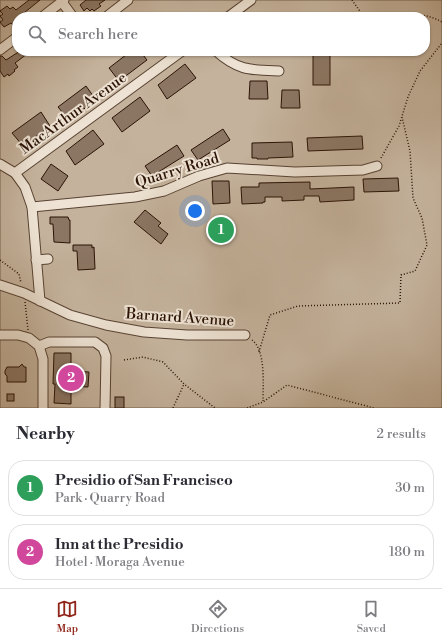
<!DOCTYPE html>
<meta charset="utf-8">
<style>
body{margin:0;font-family:"Libre Bodoni",serif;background:#f2f2f3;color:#2b2b33}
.you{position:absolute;left:195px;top:211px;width:14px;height:14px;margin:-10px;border:3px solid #fff;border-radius:50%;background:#1a73e8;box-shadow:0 0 0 6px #1a73e833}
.badge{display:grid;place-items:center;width:26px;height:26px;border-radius:50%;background:#8f2418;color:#fff;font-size:13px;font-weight:700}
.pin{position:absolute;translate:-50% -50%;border:2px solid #fff;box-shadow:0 1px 4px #0006}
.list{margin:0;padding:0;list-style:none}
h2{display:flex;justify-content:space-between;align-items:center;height:52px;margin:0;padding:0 16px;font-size:17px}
h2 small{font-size:13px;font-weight:400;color:#7c7c81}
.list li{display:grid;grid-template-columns:26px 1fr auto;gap:12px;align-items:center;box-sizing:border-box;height:56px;margin:0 8px 8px;padding:0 8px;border:1px solid #e1e1e2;border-radius:16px}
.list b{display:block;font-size:15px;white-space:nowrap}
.list p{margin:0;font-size:13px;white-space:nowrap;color:#7c7c81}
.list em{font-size:13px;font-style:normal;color:#7c7c81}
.icon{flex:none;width:22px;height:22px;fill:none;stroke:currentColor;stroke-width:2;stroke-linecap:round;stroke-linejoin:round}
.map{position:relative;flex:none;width:442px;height:408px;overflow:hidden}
.search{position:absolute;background:#fff;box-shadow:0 1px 3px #0004;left:12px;right:12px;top:12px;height:44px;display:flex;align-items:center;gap:10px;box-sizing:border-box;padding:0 14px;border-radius:16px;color:#7c7c81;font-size:15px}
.sheet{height:180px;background:#fff}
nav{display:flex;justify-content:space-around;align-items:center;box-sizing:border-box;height:56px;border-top:1px solid #e1e1e2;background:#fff;font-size:11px;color:#7c7c81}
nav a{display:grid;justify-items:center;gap:2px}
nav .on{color:#8f2418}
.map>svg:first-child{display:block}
.green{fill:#c4b29c;stroke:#776250;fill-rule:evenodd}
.building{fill:#8b7664;stroke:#2a1205}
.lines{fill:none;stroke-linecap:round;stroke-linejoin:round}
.minor-casing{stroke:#584232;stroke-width:11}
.path{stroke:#2a1205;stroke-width:1.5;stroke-dasharray:1 2;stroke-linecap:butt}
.minor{stroke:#ede2d3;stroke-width:9}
.labels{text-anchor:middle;stroke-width:4;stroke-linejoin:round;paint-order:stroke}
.street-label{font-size:15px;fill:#2a1205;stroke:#ede2d3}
</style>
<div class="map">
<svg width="442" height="408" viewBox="0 0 442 408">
<rect width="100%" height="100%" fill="#e4d3bb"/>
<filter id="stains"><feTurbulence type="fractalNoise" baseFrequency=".005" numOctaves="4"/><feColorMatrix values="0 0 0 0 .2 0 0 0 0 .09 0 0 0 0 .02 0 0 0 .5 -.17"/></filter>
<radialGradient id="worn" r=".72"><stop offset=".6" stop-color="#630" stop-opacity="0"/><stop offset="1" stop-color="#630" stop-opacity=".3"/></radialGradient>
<path class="green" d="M0,0h442v408h-442zM17,17h408v34h-408z"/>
<g class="building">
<polygon points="29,0 40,0 19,17 17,17 17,29 11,23 4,27 0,22 3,20 0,16 3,14 0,11 7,6 10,9 13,7 16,10"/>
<polygon points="86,0 105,0 99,4 101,6 94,11 92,9 90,11 87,8 84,11 80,5"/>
<polygon points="20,51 31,51 15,63 18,67 14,70 15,71 9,76 8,74 4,77 0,71 0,56 2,56 6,60"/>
<polygon points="131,51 140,51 147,60 119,81 109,68"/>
<rect x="313" y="51" width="17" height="34"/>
<polygon points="185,64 196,78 167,99 158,85"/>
<polygon points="250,81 267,81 268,99 249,99"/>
<polygon points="86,86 96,100 69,120 58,107"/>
<polygon points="282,90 299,90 300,108 281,108"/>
<polygon points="140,97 150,111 122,132 112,118"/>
<polygon points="41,112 50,126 23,146 12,133"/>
<polygon points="223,129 230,140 198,160 191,150"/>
<polygon points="93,130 104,144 75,165 66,151"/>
<polygon points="362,136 363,149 308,151 307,138"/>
<polygon points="292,142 293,157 268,158 268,159 257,159 257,158 252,158 252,143"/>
<polygon points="177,145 184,156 152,176 145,166"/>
<polygon points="51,164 68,176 58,191 41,179"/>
<polygon points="398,178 399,191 364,192 363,179"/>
<polygon points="212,181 229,181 230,203 213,204"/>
<polygon points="310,182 310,189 354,187 354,200 320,202 319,196 304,196 304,200 282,201 282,197 265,197 265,202 263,202 263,203 242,204 241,187 259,187 259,183"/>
<polygon points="145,210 161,223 158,226 168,234 161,244 134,222"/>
<polygon points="50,217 68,217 69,220 70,220 70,243 54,242 53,224 50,224"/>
<polygon points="73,245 92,245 92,248 94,247 95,269 78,270 77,251 73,251"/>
<polygon points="54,353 71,353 71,371 89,372 88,387 71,386 71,404 54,403 55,384 53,384"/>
<polygon points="22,364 24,367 26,367 26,382 7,382 7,376 5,374 5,371 7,367 19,367"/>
<rect x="7" y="394" width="7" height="7"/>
<rect x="115" y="397" width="9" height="11"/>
</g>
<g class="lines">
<g class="minor-casing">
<g id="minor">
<polyline points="62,2 73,17"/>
<polyline points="42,17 64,0"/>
<polyline points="106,17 128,0"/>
<polyline points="228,17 251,0"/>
<polyline points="0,50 17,37"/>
<path d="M216,51c22,20 35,19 63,20"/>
<polyline points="0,164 15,173 182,51"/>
<polyline points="15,173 25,187 32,207 40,301"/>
<polyline points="32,207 135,197 164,191 199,176 227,168 295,172 363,170 377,166"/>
<polyline points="36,260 48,259"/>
<polyline points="0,285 24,293 70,315 106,325 144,332 187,335 245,335"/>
<polyline points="0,335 18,335 29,338 39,346 43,359 43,408"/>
<polyline points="39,346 49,342 95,342 103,348 106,356 105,408"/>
</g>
</g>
<g class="path">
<polyline points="352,0 364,17"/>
<path d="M388,17c19,-3 37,-5 54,5"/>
<polyline points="381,158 399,126 408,97 420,71 442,43"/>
<polyline points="0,260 19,274 21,283"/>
<polyline points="25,302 28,330"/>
<path d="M252,340c14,10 11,46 11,61"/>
<polyline points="259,352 270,315 298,306 400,303 401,275 415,271 427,245 422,218 413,198 410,151 402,117"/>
<polyline points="124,360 143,357 163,362 184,384 215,408"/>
<polyline points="173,408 184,384"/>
<polyline points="247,408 263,402 287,385 374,408"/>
</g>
<use href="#minor" class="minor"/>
</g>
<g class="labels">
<g class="street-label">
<text transform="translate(73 113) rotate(-36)" y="5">MacArthur Avenue</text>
<text transform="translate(177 170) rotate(-17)" y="5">Quarry Road</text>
<text transform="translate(180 317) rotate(4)" y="5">Barnard Avenue</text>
</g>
</g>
<rect width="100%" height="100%" filter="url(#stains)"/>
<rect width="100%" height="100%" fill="url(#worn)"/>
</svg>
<div class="you"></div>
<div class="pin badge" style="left:221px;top:230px;background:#2e9e5b">1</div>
<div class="pin badge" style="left:71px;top:378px;background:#d1479c">2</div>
<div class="search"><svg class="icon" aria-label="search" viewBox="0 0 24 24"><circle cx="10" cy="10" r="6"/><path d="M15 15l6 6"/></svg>Search here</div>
</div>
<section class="sheet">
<h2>Nearby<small>2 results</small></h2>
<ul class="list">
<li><span class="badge" style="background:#2e9e5b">1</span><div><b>Presidio of San Francisco</b><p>Park · Quarry Road</p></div><em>30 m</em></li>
<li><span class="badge" style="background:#d1479c">2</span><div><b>Inn at the Presidio</b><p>Hotel · Moraga Avenue</p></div><em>180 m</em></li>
</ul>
</section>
<nav>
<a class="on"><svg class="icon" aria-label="map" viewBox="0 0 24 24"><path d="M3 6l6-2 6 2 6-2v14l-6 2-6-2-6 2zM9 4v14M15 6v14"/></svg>Map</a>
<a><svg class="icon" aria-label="directions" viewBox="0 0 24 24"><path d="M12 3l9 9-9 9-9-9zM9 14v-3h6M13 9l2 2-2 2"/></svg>Directions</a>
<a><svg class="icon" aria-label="saved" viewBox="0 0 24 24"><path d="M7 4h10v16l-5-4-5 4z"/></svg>Saved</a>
</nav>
